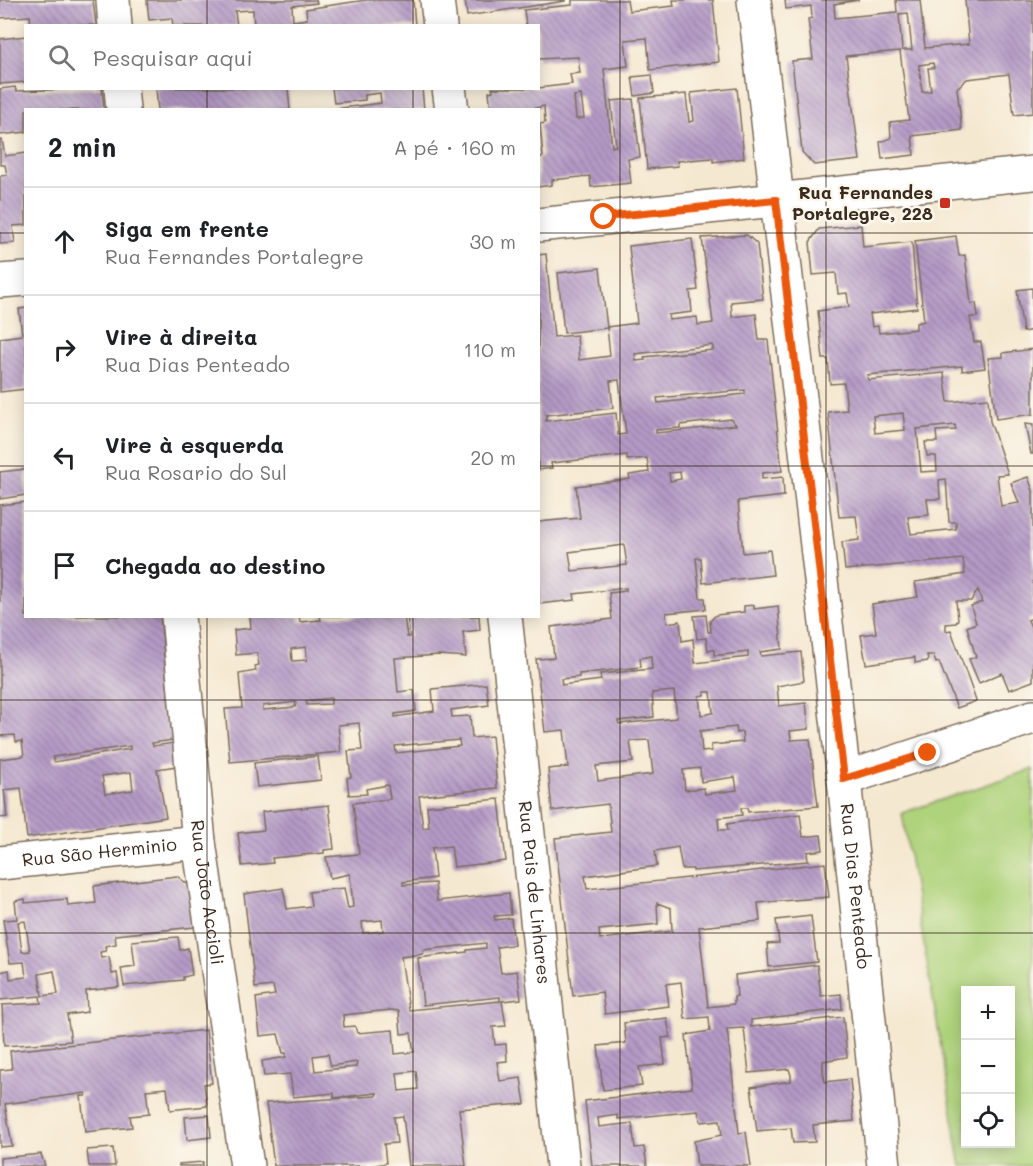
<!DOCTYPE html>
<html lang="pt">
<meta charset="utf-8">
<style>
body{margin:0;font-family:Mali,sans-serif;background:#f6f6f6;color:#202124}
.controls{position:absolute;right:18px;bottom:18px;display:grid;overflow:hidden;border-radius:0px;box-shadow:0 3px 15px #0003}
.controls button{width:54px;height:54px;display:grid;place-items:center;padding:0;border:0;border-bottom:2px solid #e0e0e0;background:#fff;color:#202124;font:30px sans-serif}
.stop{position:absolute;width:18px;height:18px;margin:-14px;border:4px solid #ea580c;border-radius:50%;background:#fff}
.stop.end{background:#ea580c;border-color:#fff;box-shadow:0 2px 6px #0008}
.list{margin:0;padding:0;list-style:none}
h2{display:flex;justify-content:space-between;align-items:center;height:78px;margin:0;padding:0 24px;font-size:26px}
h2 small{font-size:20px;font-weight:400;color:#757577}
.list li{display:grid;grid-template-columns:39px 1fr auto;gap:18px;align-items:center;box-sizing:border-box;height:108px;padding:0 24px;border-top:2px solid #e0e0e0}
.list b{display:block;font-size:22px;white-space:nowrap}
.list p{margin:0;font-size:20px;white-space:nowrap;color:#757577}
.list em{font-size:20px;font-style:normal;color:#757577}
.icon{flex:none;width:33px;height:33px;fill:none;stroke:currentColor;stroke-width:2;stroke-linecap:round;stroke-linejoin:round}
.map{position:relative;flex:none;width:1033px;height:1166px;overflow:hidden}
.search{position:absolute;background:#fff;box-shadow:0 3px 15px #0003;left:24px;top:24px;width:516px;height:66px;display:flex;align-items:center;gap:15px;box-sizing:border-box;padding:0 21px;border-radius:0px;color:#757577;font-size:22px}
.panel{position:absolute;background:#fff;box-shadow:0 3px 15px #0003;left:24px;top:108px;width:516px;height:510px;border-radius:0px}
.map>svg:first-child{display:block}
.garden{fill:#afd37c;stroke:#757e4d;stroke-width:1.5;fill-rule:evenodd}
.building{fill:url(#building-back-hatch);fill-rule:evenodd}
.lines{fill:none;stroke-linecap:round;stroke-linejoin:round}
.minor-casing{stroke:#7c6c5c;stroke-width:36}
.minor{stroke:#fff;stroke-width:33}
.route{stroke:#ea580c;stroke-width:8}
.grid{fill:none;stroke:#3b2a1e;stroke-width:1.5;stroke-opacity:0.55}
.poi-dot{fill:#c8321e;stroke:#fbf7ec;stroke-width:2}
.labels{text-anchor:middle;stroke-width:5;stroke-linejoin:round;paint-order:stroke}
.poi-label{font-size:18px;font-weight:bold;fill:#3b2a1e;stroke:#fbf7ec;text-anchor:end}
.street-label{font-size:18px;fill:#3b2a1e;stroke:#fbf7ec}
</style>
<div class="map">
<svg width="1033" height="1166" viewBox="0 0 1033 1166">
<defs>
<pattern id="building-back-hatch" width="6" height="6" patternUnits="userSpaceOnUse" patternTransform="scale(1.5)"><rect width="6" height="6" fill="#b49ac6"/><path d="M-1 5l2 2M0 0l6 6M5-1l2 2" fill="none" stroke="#947ea0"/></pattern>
</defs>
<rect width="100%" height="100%" fill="#fbf7ec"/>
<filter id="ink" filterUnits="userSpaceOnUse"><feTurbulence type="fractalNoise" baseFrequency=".0167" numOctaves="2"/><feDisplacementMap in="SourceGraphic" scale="12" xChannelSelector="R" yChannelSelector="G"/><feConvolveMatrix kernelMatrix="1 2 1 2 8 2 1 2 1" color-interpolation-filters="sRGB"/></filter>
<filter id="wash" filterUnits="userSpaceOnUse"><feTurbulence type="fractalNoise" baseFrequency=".008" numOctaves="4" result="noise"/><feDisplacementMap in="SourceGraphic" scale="24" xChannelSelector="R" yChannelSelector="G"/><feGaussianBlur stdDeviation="1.35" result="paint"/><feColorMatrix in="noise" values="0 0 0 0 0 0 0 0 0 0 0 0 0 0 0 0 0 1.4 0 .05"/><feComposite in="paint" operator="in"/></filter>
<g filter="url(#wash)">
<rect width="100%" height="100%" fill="#f5e8d0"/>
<path class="garden" d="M1033,769v397h-72l-59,-353zM966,990h44v154h-44z"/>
<g id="blocks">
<g class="building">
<polygon points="0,0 93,0 96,25 31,26 30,16 0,18"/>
<polygon points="147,0 316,0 317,3 292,6 293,21 307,19 306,9 366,0 413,0 415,26 254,26 253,10 235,11 237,26 173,26 172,18 149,20"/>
<polygon points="465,0 565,0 565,1 467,16"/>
<path d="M572,0h55l2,11 45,-5 -1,-6h40l6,62 -69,8 -3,-32 -22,2 3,26 -24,3 8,78 4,-1 -5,-45 22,-2 7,58 -12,2 3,24 -40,4 -1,-11 -38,4v5l-14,2v-29l5,-1 -3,-33 5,-1 -1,-17 -16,4h-37l-2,-18 4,-1 -1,-3h46l34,-4 -2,-10 10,-1 -2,-16 -40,2v-33h-12l-2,-16 48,-5zM581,95l3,23 -8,1 -2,-23z"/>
<path d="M785,0h74l-25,4 1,14 62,-6 -1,-12h24l5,48 44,-4 -4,-44h68v113l-19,2 -5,-41 -42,5 -10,9 5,42 -50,6 2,19 -32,4 -2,-17 11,-4 -1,-16 19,-2 -9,-69 -54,5 14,104 -46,5 -12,-13 -10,-91 21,-2 -5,-40 4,-1 -1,-12 -25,3zM908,13l4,37h-10l-3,-36zM933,63l1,5h-6l3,23 -9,1 -3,-27z"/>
<polygon points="26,36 26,82 0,84 0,39"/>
<polygon points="652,75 654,93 635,96 632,77"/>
<polygon points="15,87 16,91 102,88 104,110 26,110 26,132 0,135 0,89"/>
<polygon points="156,88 288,88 290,110 158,110"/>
<polygon points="332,88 422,88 424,110 325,110 381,103 380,93 365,95 365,100 334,103"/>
<polygon points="737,88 744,158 713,162 713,158 677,161 678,166 647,169 640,98 686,94 689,122 694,121 691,93"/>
<polygon points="0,140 2,140 5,156 26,153 26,225 13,226 15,243 0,244 0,176 7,175 5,165 0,165"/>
<path d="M861,225l2,22 49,-5 5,66 -47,6 2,13 6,-1 1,7 37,-4v-6l8,-2 -9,-80 41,-5 3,20 6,-1 6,49 5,-1 2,14h-8l4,25h7l4,26 -23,3v-5l-95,9 1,5 76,-7 4,29 40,-4 2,23 18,53 -11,1 4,31 18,-3 -8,-20 17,-6 5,14v127l-5,2 5,12v49l-24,9 -7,-17 -23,10 -10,-24 7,-2 -9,-30 9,-4 -5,-17 11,-4 -4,-12 -7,11h-15l2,18 -2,4 -10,1v7l5,-1 25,71 -19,7 -18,-46 -3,1 -3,-8h-6l1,6 -13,2v-6l-49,7 -5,-29 15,-2 -4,-29 46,-7 -3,-15 50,-8 -2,-15 -118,11 -3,-28 17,-2 -3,-24 -17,1 -11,-105 19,-2 -3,-27 -14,1 -2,-25h-5l-5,-48 31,-4 -2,-14 -9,1 -2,-21 -23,2 -3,-33 9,-13zM903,413l2,17 -30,3 -2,-17zM955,425l1,5 -20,1 1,11h-12l2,14h9l1,15 -16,1 -4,-43zM946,479l3,43h7v7l-45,5 -3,-17 21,-2 -2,-16h13l-1,-19z"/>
<path d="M747,235l10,9 6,55 -32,3 1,15 24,-3 3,26h9l14,131 -20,2v6l21,-2 1,19 -46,5 5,52 27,-3 3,25 -70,8 -2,-25h-5l4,40h5l1,11 -40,4 1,10 13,-2 2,20 11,-2 2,24 53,-6v-5l-26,3h-8v-5h-6l-2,-12 -9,1 -3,-23 12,-1 2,17h3l-1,-11 6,-6 28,-3v-6l10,-1v4l24,-3 4,43 -22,3 1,4 40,-4 3,29 -27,5 2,20 27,-3 3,26 -19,2 1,9 19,-1 8,67 -70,6 -1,-4h-6l1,7 -24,3 1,12h9l-1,-6 73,-10 3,23 18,-2 2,15 -16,2 1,9 -115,10v-2h-11l-4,-22 -23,4 2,15 -72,10 2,13 238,-26 4,34 -71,6 2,18 -61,6 9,80 26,-3v-7l3,-1 -2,-21 82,-10 4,31 20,-2 1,15 -91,11v7l92,-10 4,40 -24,4v11l2,10 25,-3 4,42 -41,4 2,17 -22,1 -2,-15 -34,3 -6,-44 40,-6v-6l-2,-6 -40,4 -5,-45 -17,1 12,104 7,-1 5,34h-54l-3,-25 28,-6 -2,-15 -19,2 -3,-11 -80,8v-4l-20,3 1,9 33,-4 3,25 9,-1 3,19h-55l-7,-65 107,-13 -6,-53 24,-4 -1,-14 -24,2 -4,-37 -15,2 3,22 -64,8 -3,-22 -29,4 -18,-158 56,-6 -3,-28 -56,7 -4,-42 20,-2 -4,-37 -19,2 -9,-73 18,-1 -3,-31 61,-8 -3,-26 17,-2v-3l-52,6 1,6 -36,4 -1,-82 42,-4 -4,-32 54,-7 -1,-4 20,-3 -2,-14 -20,2v-5l-76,8 1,5 -14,2v-215l8,-1 8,83 23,-2 2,25 31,-4 -3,-29 30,-4 -8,-77 63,-7 6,51 -8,1 2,21 -24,3 1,5 28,-3 1,8 15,-2 -11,-85zM713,345v5l-69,7 1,3 -9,1 -1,-7zM619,380l7,54 -8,1 -2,-22 -70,8v-6l67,-7 -3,-27zM745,390v4l-87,9 -1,-5zM731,419l5,6 -80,8v-3l24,-2v-3zM680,472l1,7 -11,2 -1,-8zM624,545l3,20 -55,6 -3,-19zM651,656l1,13 -52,5 1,6 -39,5 -1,-6 18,-2v-3l62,-7 -1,-9zM674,691l3,27 -58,6 -1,-3 36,-4 -2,-24zM704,692h7l2,21 -12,2 -2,-19 5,-1zM736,727l1,6 5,-1 1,10 -32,3 1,6 -10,1 -2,-21zM649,740l4,34 -55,7 -2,-15 37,-4 -3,-21zM700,768l1,14 34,-5 2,13 -32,4 -1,-6 -19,2 -2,-20zM657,903l14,5 1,23 -72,8 -1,-9 59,-6z"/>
<polygon points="600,268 607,328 564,333 558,273"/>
<polygon points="1032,288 1033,330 1023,332 1017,290"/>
<polygon points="26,308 26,389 0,392 0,338 22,335 19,309"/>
<polygon points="1033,349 1033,414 996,419 988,358 1003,357 1003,353"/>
<polygon points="1025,424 1033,425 1033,454 1031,454"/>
<polygon points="26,469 26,495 0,499 0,472"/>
<path d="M26,502v114h134l13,124 -21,3 1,3 21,-3 2,23 -19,3 9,48 -139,21 -6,-50 -17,2 3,27 -7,1v-59l24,-3 -2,-15 -6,1 -1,-7 -15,1v-231zM130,746v3l-76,13 -1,-5zM131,772l2,18 -28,4 -3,-18z"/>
<path d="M250,616h49l1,6 21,-2 -1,-4h84l3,21h3l-3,-21h72l1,14 -17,2 3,25 -27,-2 -44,3 3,34 16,-2 2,21 -21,3v3l39,-6 -2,-22 54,-5 3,21 -38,5 1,7 18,-1 2,22 20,-2 5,52 -78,8 4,32 6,-1 -2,-21 72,-7 7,62 -52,6 -3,-21 -19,2 3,30 -32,4v3l32,-2 2,18 72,-8 2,22 -17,1 1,4 16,-2 3,27 -17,2 4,26 16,-2 4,28 -19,2 4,25 -13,1 2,18 11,-1 1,17 -10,1 3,19 21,-3 4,26 -66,5 7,57h-57l-6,-50 -9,1 3,26 -13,1 2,19 -15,3h-97l-8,-63 110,-7 1,-3 -43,5v-5l-41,4 -3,-23 -26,2 -2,-15 24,-4v-4h-3l-5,-19 -18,2 -4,-38 19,-3 -2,-9 -18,2 -11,-94 39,-6 4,21 24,-3 -2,-14 35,-4 4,20 5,-1 -3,-33 -20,4 -4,-21 33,-3 -6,-51 37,-4 -2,-14 -22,4 1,5 -18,1 -2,-17 4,-1 -3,-26 14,-1 -3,-27 -21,2 3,27 -111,10 -5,-53 17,-1 -3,-34 17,-3 -1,-5 4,-1 -2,-12 -21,2 -2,-25 17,-2zM306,647l1,13 -15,1 -1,-12zM331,698v6l-24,1 -1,-4zM296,702l-1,5 -32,3v-4zM459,740l1,6 -64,7 -1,-7zM382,920l1,11 -20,2 -1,-11zM486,943v5l-19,2v2l-49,6 5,47 77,-8v4l-91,9 -8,-53 22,-3v-4zM391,1010l8,1 2,23 10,-1 3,19 -19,2 -2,-24 -36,3 -2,-7 -11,1 -1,-12zM328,1054l3,12 26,-4 -1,5 -41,4 -2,-15zM416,1071l2,18 -19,2 -2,-18z"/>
<polygon points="318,756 321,780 257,787 254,763"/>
<polygon points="329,805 334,849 324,850 324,853 272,858 273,863 242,866 238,833 264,830 262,812"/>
<path d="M177,876l14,11 4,40 -80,8 1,9 -11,2 1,5 -6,1 1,6 8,-1 3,17 5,-1 2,14 -33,4 1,21 -20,3 4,26 -67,5 -2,-41 39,-2 -1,-7 -40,4v-28l9,-2 1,9 16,-2 -2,-15 -14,1 -7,-43 14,-1 -2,-18 10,-2v4l42,-4 1,7 28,-3 -2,-17zM25,921l5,30 -8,1 -4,-30zM54,971l4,23 -16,2 -3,-22z"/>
<polygon points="811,916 817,962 769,967 767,944 779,943 776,920"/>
<polygon points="178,937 180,950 188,948 192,975 183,977 183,980 124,986 121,968 135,966 132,941"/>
<polygon points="667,1018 670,1037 662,1038 665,1064 639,1067 642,1086 603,1090 598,1046 626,1043 624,1023"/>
<polygon points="206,1030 212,1083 204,1084 207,1106 170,1110 167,1088 146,1090 149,1114 130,1116 132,1127 85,1132 81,1096 86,1096 86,1093 5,1104 12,1146 0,1147 0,1070 12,1069 10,1051"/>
<polygon points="209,1115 211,1137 187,1140 185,1117"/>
<polygon points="113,1148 115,1166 89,1166 87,1150"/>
<polygon points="41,1154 45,1166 0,1166 0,1158"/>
<polygon points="203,1162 203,1166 179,1166 179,1164"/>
</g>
</g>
</g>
<g filter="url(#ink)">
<use href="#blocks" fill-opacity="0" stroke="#7c6c5c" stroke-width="1.5"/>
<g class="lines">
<g class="minor-casing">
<g id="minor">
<polyline points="113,0 115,26"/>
<polyline points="437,0 440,26"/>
<path id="s1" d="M754,0l90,779 40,387"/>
<polyline points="121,88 123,110"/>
<polyline points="449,88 452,110"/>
<polyline points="538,225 1033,173"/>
<polyline points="0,281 26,279"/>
<path id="s2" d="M178,616l21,226 48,324"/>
<path id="s3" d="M505,616l58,550"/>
<polyline points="844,779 1033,717"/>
<path id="s4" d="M0,863l199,-21"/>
</g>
</g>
<use href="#minor" class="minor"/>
</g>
</g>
<g class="lines" filter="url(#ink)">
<polyline class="route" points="604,217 776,200 844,779 928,753"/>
</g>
<path class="grid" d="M207,0v26M413,0v26M620,0v1166M826,0v1166M207,88v22M413,88v22M0,233h26M538,233h495M0,466h26M538,466h495M207,616v550M413,616v550M0,700h1033M0,933h1033"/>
<rect class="poi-dot" x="939" y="197" width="12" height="12" rx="3"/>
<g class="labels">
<g class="poi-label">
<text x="933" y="199">Rua Fernandes<tspan x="933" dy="21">Portalegre, 228</tspan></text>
</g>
<g class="street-label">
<text dy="6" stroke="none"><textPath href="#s4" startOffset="100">Rua São Herminio</textPath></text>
<text dy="6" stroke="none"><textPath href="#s1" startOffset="892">Rua Dias Penteado</textPath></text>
<text dy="6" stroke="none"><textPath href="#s3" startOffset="278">Rua Pais de Linhares</textPath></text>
<text dy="6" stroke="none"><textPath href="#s2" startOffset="278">Rua João Accioli</textPath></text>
</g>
</g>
</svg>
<div class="controls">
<button>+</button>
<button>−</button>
<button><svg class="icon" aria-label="locate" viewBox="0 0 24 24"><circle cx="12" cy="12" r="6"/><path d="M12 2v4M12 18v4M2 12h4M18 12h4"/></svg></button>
</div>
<div class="stop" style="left:604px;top:217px"></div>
<div class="stop end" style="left:928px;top:753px"></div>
<div class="search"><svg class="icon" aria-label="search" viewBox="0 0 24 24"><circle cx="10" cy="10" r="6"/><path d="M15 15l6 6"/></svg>Pesquisar aqui</div>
<section class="panel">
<h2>2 min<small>A pé · 160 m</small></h2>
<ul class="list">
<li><svg class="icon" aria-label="ahead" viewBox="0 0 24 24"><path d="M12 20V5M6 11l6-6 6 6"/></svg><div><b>Siga em frente</b><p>Rua Fernandes Portalegre</p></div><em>30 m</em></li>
<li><svg class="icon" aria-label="right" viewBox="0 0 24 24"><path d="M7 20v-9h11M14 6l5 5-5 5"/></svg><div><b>Vire à direita</b><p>Rua Dias Penteado</p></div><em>110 m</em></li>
<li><svg class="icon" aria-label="left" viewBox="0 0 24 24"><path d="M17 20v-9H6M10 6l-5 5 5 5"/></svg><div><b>Vire à esquerda</b><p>Rua Rosario do Sul</p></div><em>20 m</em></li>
<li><svg class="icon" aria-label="arrive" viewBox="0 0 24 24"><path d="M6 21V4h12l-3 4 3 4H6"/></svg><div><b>Chegada ao destino</b></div></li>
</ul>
</section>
</div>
